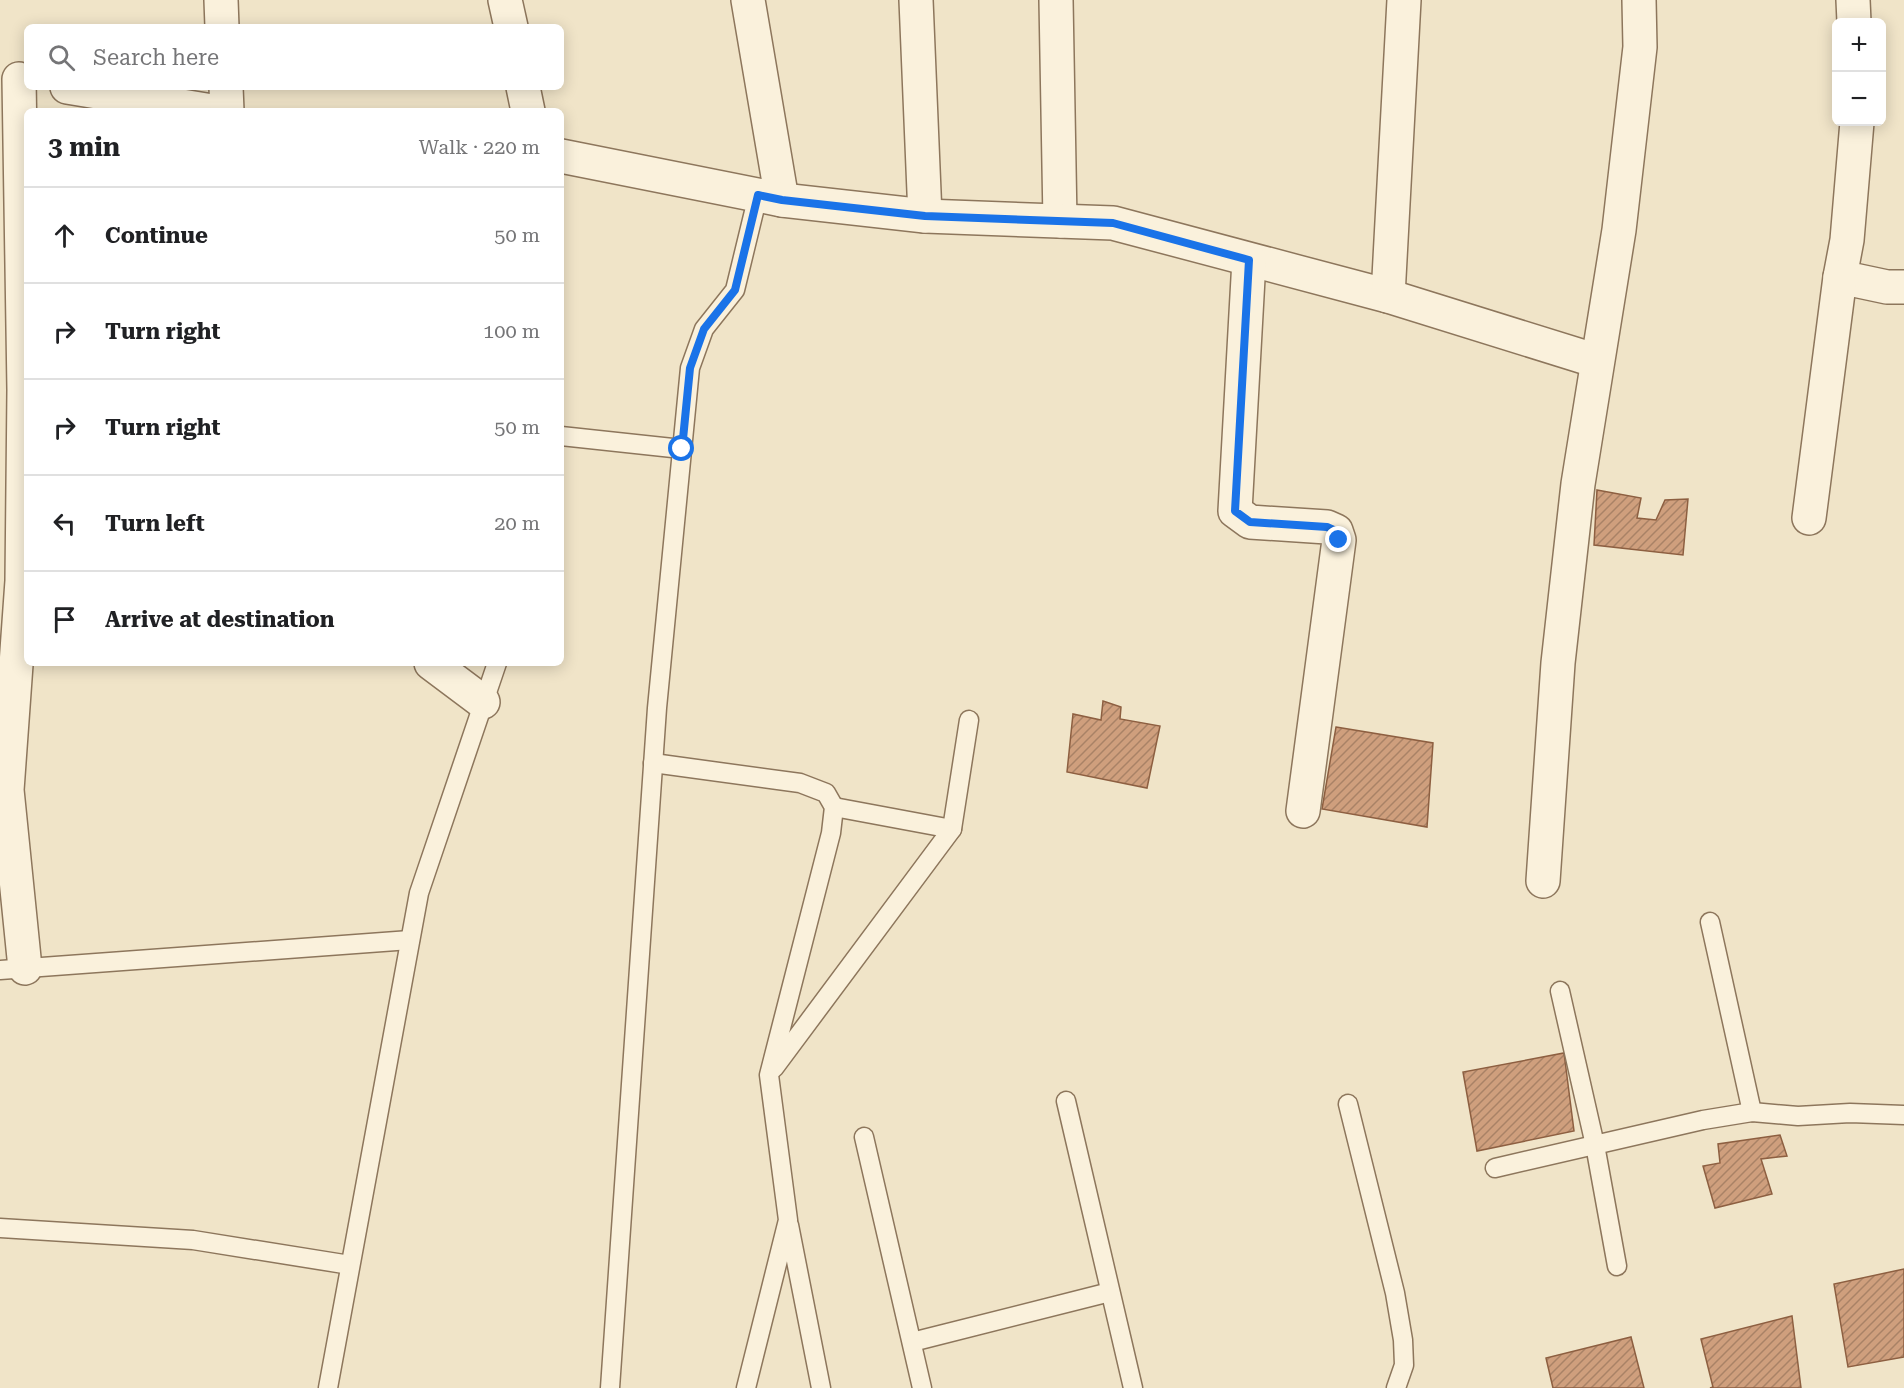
<!DOCTYPE html>
<meta charset="utf-8">
<style>
body{margin:0;font-family:"Roboto Serif",serif;background:#f2f2f2;color:#202124}
.controls{position:absolute;right:18px;top:18px;display:grid;overflow:hidden;border-radius:9px;box-shadow:0 3px 15px #0003}
.controls button{width:54px;height:54px;display:grid;place-items:center;padding:0;border:0;border-bottom:2px solid #e0e0e0;background:#fff;color:#202124;font:30px sans-serif}
.stop{position:absolute;width:18px;height:18px;margin:-14px;border:4px solid #1a73e8;border-radius:50%;background:#fff}
.stop.end{background:#1a73e8;border-color:#fff;box-shadow:0 2px 6px #0008}
.list{margin:0;padding:0;list-style:none}
h2{display:flex;justify-content:space-between;align-items:center;height:78px;margin:0;padding:0 24px;font-size:26px}
h2 small{font-size:20px;font-weight:400;color:#757577}
.list li{display:grid;grid-template-columns:39px 1fr auto;gap:18px;align-items:center;box-sizing:border-box;height:96px;padding:0 24px;border-top:2px solid #e0e0e0}
.list b{display:block;font-size:22px;white-space:nowrap}
.list em{font-size:20px;font-style:normal;color:#757577}
.icon{flex:none;width:33px;height:33px;fill:none;stroke:currentColor;stroke-width:2;stroke-linecap:round;stroke-linejoin:round}
.map{position:relative;flex:none;width:1904px;height:1388px;overflow:hidden}
.search{position:absolute;background:#fff;box-shadow:0 3px 15px #0003;left:24px;top:24px;width:540px;height:66px;display:flex;align-items:center;gap:15px;box-sizing:border-box;padding:0 21px;border-radius:9px;color:#757577;font-size:22px}
.panel{position:absolute;background:#fff;box-shadow:0 3px 15px #0003;left:24px;top:108px;width:540px;height:558px;border-radius:9px}
.map>svg:first-child{display:block}
.building{fill:url(#building-hatch);stroke:#8d5f41;stroke-width:1.5}
.lines{fill:none;stroke-linecap:round;stroke-linejoin:round}
.service-casing{stroke:#8d765c;stroke-width:21}
.minor-casing{stroke:#8d765c;stroke-width:36}
.service{stroke:#faf1dc;stroke-width:18}
.minor{stroke:#faf1dc;stroke-width:33}
.route{stroke:#1a73e8;stroke-width:8}
</style>
<div class="map">
<svg width="1904" height="1388" viewBox="0 0 1904 1388">
<defs>
<pattern id="building-hatch" width="6" height="6" patternUnits="userSpaceOnUse" patternTransform="scale(1.5)"><rect width="6" height="6" fill="#cf9f7d"/><path d="M-1 1l2-2M0 6l6-6M5 7l2-2" fill="none" stroke="#a98266"/></pattern>
</defs>
<rect width="100%" height="100%" fill="#f0e4c8"/>
<g class="building">
<polygon points="1597,490 1641,498 1637,518 1656,520 1665,500 1688,499 1683,555 1594,545"/>
<polygon points="1103,701 1121,707 1120,719 1160,726 1147,788 1067,772 1073,714 1101,720"/>
<polygon points="1336,727 1433,743 1427,827 1322,809"/>
<polygon points="1564,1053 1574,1131 1477,1151 1463,1072"/>
<polygon points="1780,1135 1787,1156 1761,1159 1772,1194 1715,1208 1703,1166 1720,1163 1718,1144"/>
<polygon points="1904,1269 1904,1357 1848,1367 1834,1284"/>
<polygon points="1792,1316 1801,1388 1710,1388 1713,1387 1701,1339"/>
<polygon points="1631,1337 1644,1388 1553,1388 1546,1358"/>
</g>
<g class="lines">
<g class="service-casing">
<g id="service">
<polyline points="561,436 682,449"/>
<polyline points="653,763 800,783 826,793 834,807 831,833 769,1075 788,1220 746,1388"/>
<polyline points="834,807 952,829"/>
<polyline points="1710,922 1752,1112"/>
<polyline points="0,970 410,940"/>
<polyline points="1560,991 1595,1145 1617,1266"/>
<polyline points="774,1068 952,829 969,720"/>
<polyline points="1066,1101 1133,1388"/>
<polyline points="1348,1104 1395,1293 1403,1340 1404,1365 1396,1388"/>
<polyline points="864,1137 922,1388"/>
<polyline points="1495,1168 1703,1120 1752,1112 1798,1116 1850,1113 1904,1115"/>
<polyline points="789,1225 821,1388"/>
<polyline points="0,1228 193,1240 350,1265"/>
<polyline points="912,1342 1110,1292"/>
<polyline points="328,1388 419,893 497,663"/>
<polyline points="610,1388 657,708 690,368 704,329 735,290 758,195"/>
</g>
</g>
<g class="minor-casing">
<g id="minor">
<polyline points="221,0 222,27"/>
<polyline points="505,0 511,27"/>
<polyline points="748,0 782,200"/>
<polyline points="916,0 925,216"/>
<polyline points="1056,0 1060,221"/>
<polyline points="1853,0 1854,22"/>
<polyline points="19,79 24,390 22,581 7,790 25,968"/>
<polyline points="67,87 212,111"/>
<polyline points="226,87 227,111"/>
<polyline points="523,87 528,111"/>
<polyline points="1857,122 1847,240 1840,277 1887,287 1904,287"/>
<polyline points="561,156 782,200 925,216 1113,223 1388,296 1597,361"/>
<polyline points="1249,260 1235,511 1250,522 1327,527 1336,531 1339,540 1303,811"/>
<polyline points="1388,296 1404,0"/>
<polyline points="1809,518 1840,277"/>
<polyline points="431,663 483,702"/>
<polyline points="1543,881 1558,663 1578,484 1619,230 1640,47 1639,0"/>
</g>
</g>
<use href="#service" class="service"/>
<use href="#minor" class="minor"/>
</g>
<g class="lines">
<polyline class="route" points="682,449 690,368 704,329 735,290 758,195 782,200 925,216 1113,223 1249,260 1235,511 1250,522 1327,527 1336,531 1339,540"/>
</g>
</svg>
<div class="controls">
<button>+</button>
<button>−</button>
</div>
<div class="stop" style="left:682px;top:449px"></div>
<div class="stop end" style="left:1339px;top:540px"></div>
<div class="search"><svg class="icon" aria-label="search" viewBox="0 0 24 24"><circle cx="10" cy="10" r="6"/><path d="M15 15l6 6"/></svg>Search here</div>
<section class="panel">
<h2>3 min<small>Walk · 220 m</small></h2>
<ul class="list">
<li><svg class="icon" aria-label="ahead" viewBox="0 0 24 24"><path d="M12 20V5M6 11l6-6 6 6"/></svg><div><b>Continue</b></div><em>50 m</em></li>
<li><svg class="icon" aria-label="right" viewBox="0 0 24 24"><path d="M7 20v-9h11M14 6l5 5-5 5"/></svg><div><b>Turn right</b></div><em>100 m</em></li>
<li><svg class="icon" aria-label="right" viewBox="0 0 24 24"><path d="M7 20v-9h11M14 6l5 5-5 5"/></svg><div><b>Turn right</b></div><em>50 m</em></li>
<li><svg class="icon" aria-label="left" viewBox="0 0 24 24"><path d="M17 20v-9H6M10 6l-5 5 5 5"/></svg><div><b>Turn left</b></div><em>20 m</em></li>
<li><svg class="icon" aria-label="arrive" viewBox="0 0 24 24"><path d="M6 21V4h12l-3 4 3 4H6"/></svg><div><b>Arrive at destination</b></div></li>
</ul>
</section>
</div>
